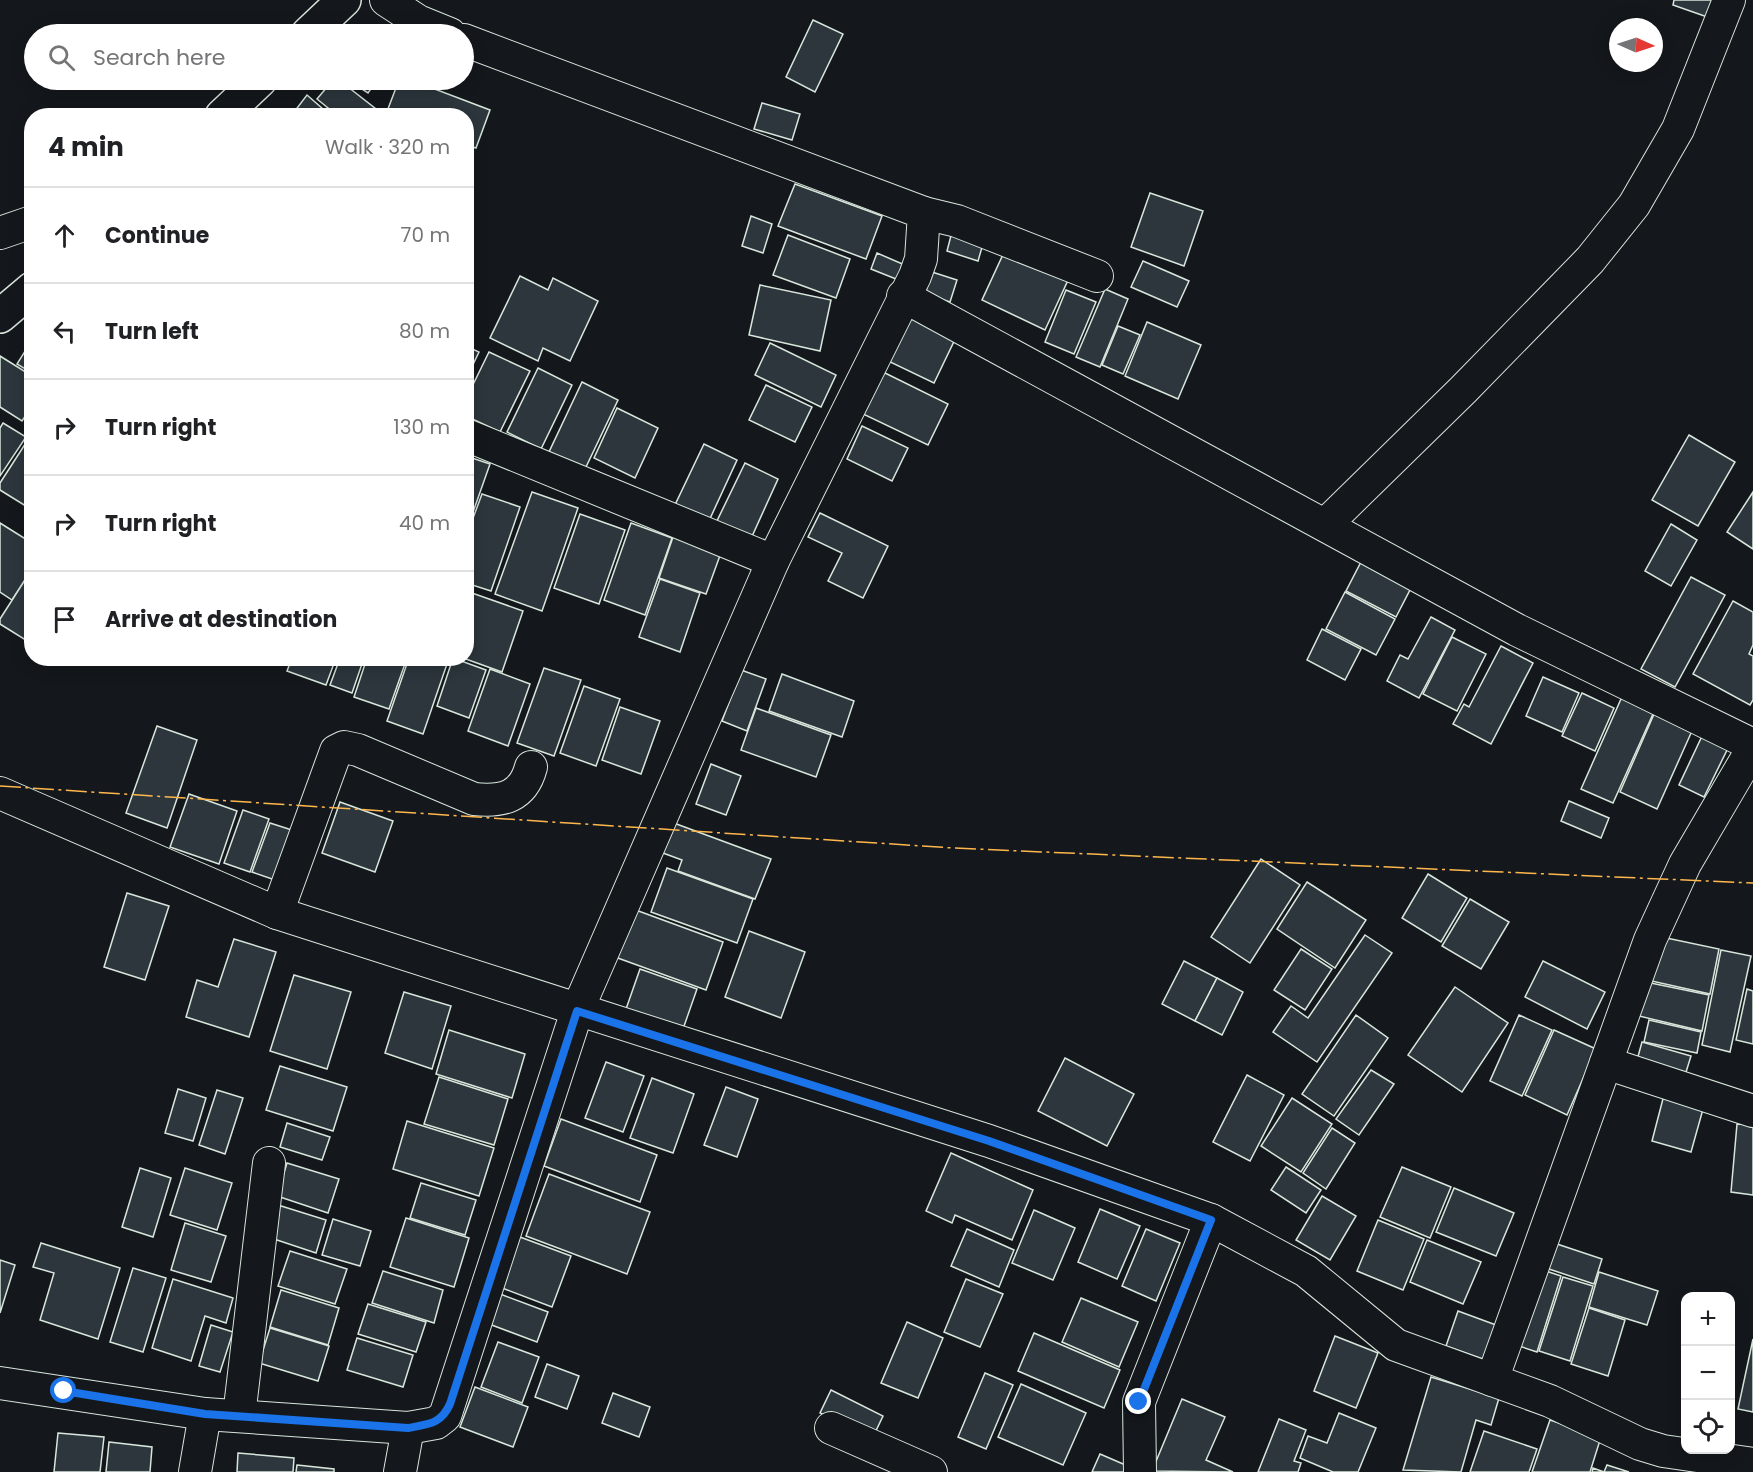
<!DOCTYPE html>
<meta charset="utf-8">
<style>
body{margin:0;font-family:Poppins,sans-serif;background:#f6f6f6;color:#202124}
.controls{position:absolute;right:18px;bottom:18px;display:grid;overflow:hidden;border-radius:12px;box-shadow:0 3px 15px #0003}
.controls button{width:54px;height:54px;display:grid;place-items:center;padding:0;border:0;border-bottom:2px solid #e0e0e0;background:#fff;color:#202124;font:30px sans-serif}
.compass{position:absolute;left:1609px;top:18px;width:54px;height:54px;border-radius:50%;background:#fff;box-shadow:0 3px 15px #0003;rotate:93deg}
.stop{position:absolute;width:18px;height:18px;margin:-14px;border:4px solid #1a73e8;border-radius:50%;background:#fff}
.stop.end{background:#1a73e8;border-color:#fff;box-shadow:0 2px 6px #0008}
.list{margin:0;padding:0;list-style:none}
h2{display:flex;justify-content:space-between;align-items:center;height:78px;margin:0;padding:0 24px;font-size:26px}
h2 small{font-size:20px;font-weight:400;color:#757577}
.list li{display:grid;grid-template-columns:39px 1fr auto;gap:18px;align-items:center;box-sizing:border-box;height:96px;padding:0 24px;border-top:2px solid #e0e0e0}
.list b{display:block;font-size:22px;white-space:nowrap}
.list em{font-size:20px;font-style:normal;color:#757577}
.icon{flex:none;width:33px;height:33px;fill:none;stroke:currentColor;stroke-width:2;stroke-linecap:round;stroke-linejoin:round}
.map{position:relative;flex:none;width:1753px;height:1472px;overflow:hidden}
.search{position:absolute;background:#fff;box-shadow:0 3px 15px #0003;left:24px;top:24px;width:450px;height:66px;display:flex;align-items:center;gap:15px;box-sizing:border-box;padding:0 21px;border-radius:33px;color:#757577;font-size:22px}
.panel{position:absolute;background:#fff;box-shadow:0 3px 15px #0003;left:24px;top:108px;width:450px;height:558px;border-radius:24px}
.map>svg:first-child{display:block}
.building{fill:#2c363c;stroke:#d8e6dc;stroke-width:1.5}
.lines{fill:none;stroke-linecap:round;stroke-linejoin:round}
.street-casing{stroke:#d8e6dc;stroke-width:34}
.secondary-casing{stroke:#d8e6dc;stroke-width:36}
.street{stroke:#14181c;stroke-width:32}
.secondary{stroke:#14181c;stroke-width:33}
.power{stroke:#ffb74d;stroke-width:1.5;stroke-dasharray:21 4.5 3 4.5;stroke-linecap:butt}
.route{stroke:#1a73e8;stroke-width:8}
</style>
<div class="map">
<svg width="1753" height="1472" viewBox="0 0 1753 1472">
<rect width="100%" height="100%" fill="#14181c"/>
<g class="building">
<polygon points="1674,0 1719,0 1713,19 1673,5"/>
<polygon points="813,20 843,34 815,92 786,77"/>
<polygon points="333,80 339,80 385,116 338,116 317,99"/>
<polygon points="348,80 377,80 368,93"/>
<polygon points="399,80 411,80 490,110 476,148 466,145 466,116 386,114"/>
<polygon points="307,95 331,116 291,116"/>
<polygon points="762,103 800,114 792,140 754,129"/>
<polygon points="795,184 882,216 866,259 778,226"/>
<polygon points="1150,193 1203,211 1184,266 1131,247"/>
<polygon points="751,216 772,224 763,253 742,246"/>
<polygon points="953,228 985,237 978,261 947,251"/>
<polygon points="788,235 850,259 836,298 773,275"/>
<polygon points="1006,248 1069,278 1045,330 982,300"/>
<polygon points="877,253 907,266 901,281 871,269"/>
<polygon points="1143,261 1189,281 1177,307 1131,287"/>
<polygon points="932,272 957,280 950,302 925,294"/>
<polygon points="520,276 548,290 553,278 598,301 570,361 543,348 538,361 490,338"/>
<polygon points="760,285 831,300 820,351 749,335"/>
<polygon points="1105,289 1128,299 1100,367 1076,357"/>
<polygon points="1066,290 1096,302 1074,354 1045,342"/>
<polygon points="911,308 959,331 934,383 886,360"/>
<polygon points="1147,322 1201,345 1178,399 1125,376"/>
<polygon points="1118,326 1140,335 1123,374 1102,365"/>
<polygon points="32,340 32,373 17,364"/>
<polygon points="770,343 836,375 821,407 755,375"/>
<polygon points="466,346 479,352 466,379"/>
<polygon points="489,352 530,371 500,432 466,416 466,399"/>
<polygon points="0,356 32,376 32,406 22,421 0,407"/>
<polygon points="538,368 572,385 541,449 507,432"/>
<polygon points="883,372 948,404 928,445 863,414"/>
<polygon points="582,382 618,400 585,469 549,452"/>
<polygon points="766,385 812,407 795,442 749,420"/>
<polygon points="617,408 658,428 635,478 594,458"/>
<polygon points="3,423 26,437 0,476 0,428"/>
<polygon points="862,426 908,448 892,481 847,459"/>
<polygon points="31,435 32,505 29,508 0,490 0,483"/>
<polygon points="1689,435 1735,462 1698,526 1652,500"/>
<polygon points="704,444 737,460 708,523 674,507"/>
<polygon points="466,456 490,464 466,532"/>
<polygon points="745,463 778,479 749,543 714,527"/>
<polygon points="532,492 578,508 542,611 495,594"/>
<polygon points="1753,492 1753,549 1727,532"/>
<polygon points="482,494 520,507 491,591 466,583 466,537"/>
<polygon points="820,513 888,546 863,598 828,581 842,553 808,537"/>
<polygon points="580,514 625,530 599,604 554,588"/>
<polygon points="0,523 32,543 32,569 12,600 0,592"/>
<polygon points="631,523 672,538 645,615 604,600"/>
<polygon points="1671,524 1697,540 1671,586 1645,571"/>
<polygon points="674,534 722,550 706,594 659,578"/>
<polygon points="1362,560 1412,586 1396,617 1346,591"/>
<polygon points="32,569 32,644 0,624 0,619"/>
<polygon points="1691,577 1725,595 1675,687 1641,669"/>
<polygon points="660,579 700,593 680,652 639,637"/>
<polygon points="1345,592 1395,619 1376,655 1326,629"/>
<polygon points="472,593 523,611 502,672 463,658 466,658 466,608"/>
<polygon points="1733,601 1753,612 1753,645 1749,654 1753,656 1753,700 1750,705 1693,674"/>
<polygon points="1431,617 1455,630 1419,698 1387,681 1400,655 1408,659"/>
<polygon points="1322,629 1361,649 1345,680 1307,660"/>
<polygon points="1452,637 1486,654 1457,711 1423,694"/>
<polygon points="1501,646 1533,663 1491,744 1453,724 1464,704 1469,707"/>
<polygon points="292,658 336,658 326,685 287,671"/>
<polygon points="340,658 364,658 352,693 330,685"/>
<polygon points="367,658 407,658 389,709 354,697"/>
<polygon points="409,658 433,658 447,664 423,734 387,721"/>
<polygon points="453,658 486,670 469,718 437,706"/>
<polygon points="544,668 581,680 554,756 517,743"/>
<polygon points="490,669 530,684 508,746 468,731"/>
<polygon points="741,670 766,679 747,731 722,721"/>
<polygon points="782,674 854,701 842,737 769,711"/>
<polygon points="1543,677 1579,693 1562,732 1526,716"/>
<polygon points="584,686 620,699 596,766 560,753"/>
<polygon points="1625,690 1657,705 1613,803 1581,789"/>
<polygon points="1582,693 1614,708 1595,751 1562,736"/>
<polygon points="1658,705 1696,722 1657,809 1620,792"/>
<polygon points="620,707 660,721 641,774 602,760"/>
<polygon points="756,708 831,735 816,777 741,750"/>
<polygon points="157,726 197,740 167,828 126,813"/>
<polygon points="1703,734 1729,746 1704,797 1679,785"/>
<polygon points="711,764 741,776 726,815 696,804"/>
<polygon points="189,794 237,811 219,864 170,847"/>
<polygon points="1569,801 1609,818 1601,838 1561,821"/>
<polygon points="340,802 393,821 375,872 322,853"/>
<polygon points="243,810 269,819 250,872 224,863"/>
<polygon points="663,819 771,859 755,899 678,871 682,860 652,849"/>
<polygon points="270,823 295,831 278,881 252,872"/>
<polygon points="1261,859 1300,885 1250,963 1211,937"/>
<polygon points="667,868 753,899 737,943 651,912"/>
<polygon points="1428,874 1467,898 1441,942 1402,918"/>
<polygon points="1307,882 1366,920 1335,968 1277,929"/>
<polygon points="127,893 169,906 145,980 104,967"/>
<polygon points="1470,899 1509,922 1481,969 1442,946"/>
<polygon points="633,909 723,942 706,990 615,957"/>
<polygon points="749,931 805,952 781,1018 725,997"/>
<polygon points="1365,935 1392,953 1317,1062 1273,1032 1291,1006 1308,1018"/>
<polygon points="1657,936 1719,949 1710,994 1647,980"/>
<polygon points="234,939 276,952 249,1037 186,1017 197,980 218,987"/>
<polygon points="1301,949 1332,969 1305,1010 1274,990"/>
<polygon points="1721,950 1751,956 1730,1052 1702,1045"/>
<polygon points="1184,961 1217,978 1195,1021 1162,1004"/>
<polygon points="1543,961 1605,992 1587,1029 1525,997"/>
<polygon points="640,969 697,989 683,1029 626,1009"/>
<polygon points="294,975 351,992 327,1069 270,1051"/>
<polygon points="1217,978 1243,992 1222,1035 1195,1021"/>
<polygon points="1646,982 1709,995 1702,1031 1639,1016"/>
<polygon points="1455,987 1508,1023 1462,1092 1408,1055"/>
<polygon points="1747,989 1753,991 1753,1044 1736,1040"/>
<polygon points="404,992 451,1006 432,1069 385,1053"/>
<polygon points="1356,1015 1388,1038 1334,1116 1302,1094"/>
<polygon points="1519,1015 1552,1030 1522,1096 1490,1081"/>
<polygon points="1649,1020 1701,1032 1697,1053 1644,1042"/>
<polygon points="449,1030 525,1054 512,1098 436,1074"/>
<polygon points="1554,1030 1596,1049 1567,1115 1525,1095"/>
<polygon points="1642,1042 1691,1056 1682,1085 1634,1071"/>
<polygon points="1065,1058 1134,1094 1107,1146 1038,1111"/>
<polygon points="606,1062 644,1076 623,1132 585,1118"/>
<polygon points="280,1066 347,1087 333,1131 266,1110"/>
<polygon points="1371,1070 1394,1084 1359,1135 1336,1119"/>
<polygon points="1247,1075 1284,1095 1250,1161 1213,1142"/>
<polygon points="439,1077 508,1099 494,1145 424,1124"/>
<polygon points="652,1078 694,1094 673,1153 630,1138"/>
<polygon points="726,1087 758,1099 737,1157 704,1145"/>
<polygon points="178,1089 206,1098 193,1141 165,1133"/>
<polygon points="217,1090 243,1098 225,1154 199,1145"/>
<polygon points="1665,1091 1705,1102 1691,1152 1652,1141"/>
<polygon points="1292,1098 1332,1124 1301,1172 1261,1146"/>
<polygon points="561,1119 657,1155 640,1202 544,1166"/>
<polygon points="407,1121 494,1148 479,1196 393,1169"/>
<polygon points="287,1123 330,1137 322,1160 280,1147"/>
<polygon points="1737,1124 1753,1125 1753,1195 1731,1192"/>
<polygon points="1332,1128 1355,1143 1326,1189 1303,1173"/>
<polygon points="951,1153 1033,1190 1012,1240 955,1215 952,1223 926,1211"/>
<polygon points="287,1163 339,1179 328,1213 277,1196"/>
<polygon points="1286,1167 1321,1190 1306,1213 1271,1190"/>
<polygon points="1402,1167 1451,1187 1430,1238 1380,1217"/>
<polygon points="140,1168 171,1178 153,1237 122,1227"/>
<polygon points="185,1168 232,1183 217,1230 170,1215"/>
<polygon points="549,1174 650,1212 627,1274 526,1236"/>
<polygon points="421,1183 476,1200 465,1235 410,1218"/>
<polygon points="1454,1188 1514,1213 1496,1256 1436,1232"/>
<polygon points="1322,1196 1356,1216 1330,1260 1296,1240"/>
<polygon points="278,1205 326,1220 316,1253 268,1237"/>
<polygon points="1100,1209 1140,1226 1117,1279 1078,1262"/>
<polygon points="1034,1210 1075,1228 1053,1280 1012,1263"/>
<polygon points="406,1218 469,1238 454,1287 390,1267"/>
<polygon points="333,1219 371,1231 360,1266 322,1255"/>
<polygon points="1378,1220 1424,1239 1403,1290 1357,1271"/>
<polygon points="185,1223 226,1236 211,1282 171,1270"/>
<polygon points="967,1229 1014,1250 999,1287 951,1266"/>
<polygon points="1146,1229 1180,1243 1156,1301 1122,1286"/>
<polygon points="520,1237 571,1256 552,1307 502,1288"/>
<polygon points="1427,1240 1481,1262 1463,1304 1410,1282"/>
<polygon points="1548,1241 1602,1259 1594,1284 1540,1266"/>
<polygon points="41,1243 120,1268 98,1339 40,1320 54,1273 33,1267"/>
<polygon points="290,1251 347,1269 335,1304 278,1286"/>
<polygon points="0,1260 15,1265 0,1313"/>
<polygon points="133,1268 166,1278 143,1352 110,1342"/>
<polygon points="1537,1268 1561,1276 1537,1352 1513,1344"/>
<polygon points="383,1271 443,1290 434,1323 372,1303"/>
<polygon points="1599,1272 1658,1291 1647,1325 1589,1307"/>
<polygon points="1563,1277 1593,1286 1570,1361 1539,1351"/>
<polygon points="173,1279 233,1298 226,1323 205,1316 191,1361 152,1348"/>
<polygon points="966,1279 1003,1294 980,1347 944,1332"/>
<polygon points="281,1290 339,1308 328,1345 270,1327"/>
<polygon points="500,1294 548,1312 537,1342 489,1324"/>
<polygon points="1081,1298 1138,1322 1119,1367 1062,1342"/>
<polygon points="368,1304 426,1322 416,1352 358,1334"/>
<polygon points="1589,1308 1625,1320 1608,1376 1571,1364"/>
<polygon points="1458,1311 1496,1325 1483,1359 1446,1346"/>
<polygon points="907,1322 943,1338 918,1398 881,1383"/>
<polygon points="211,1325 233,1332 220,1372 199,1366"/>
<polygon points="270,1328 329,1346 318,1381 259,1363"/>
<polygon points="1034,1333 1120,1370 1104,1408 1018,1371"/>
<polygon points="1335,1336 1378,1353 1356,1408 1314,1391"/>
<polygon points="357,1338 413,1355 403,1387 347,1370"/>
<polygon points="1753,1339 1753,1412 1738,1409"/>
<polygon points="498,1342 539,1357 522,1403 481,1387"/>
<polygon points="547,1364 579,1376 567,1409 535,1397"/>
<polygon points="985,1373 1013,1385 986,1449 958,1437"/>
<polygon points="1431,1377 1499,1398 1491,1425 1476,1420 1461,1472 1403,1470"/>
<polygon points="1021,1384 1086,1413 1063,1465 998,1437"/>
<polygon points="475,1387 528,1407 513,1447 460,1427"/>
<polygon points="831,1390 883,1416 872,1439 820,1413"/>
<polygon points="613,1393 650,1407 639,1437 602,1423"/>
<polygon points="1182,1399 1225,1417 1206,1460 1233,1472 1152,1471"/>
<polygon points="1339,1413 1376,1428 1358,1472 1333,1472 1300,1458 1308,1436 1327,1443"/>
<polygon points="1279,1419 1306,1430 1294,1461 1301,1463 1298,1472 1258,1472"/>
<polygon points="1550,1420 1601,1437 1590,1472 1532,1472"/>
<polygon points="1484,1431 1537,1449 1529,1472 1470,1472"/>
<polygon points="58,1433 104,1437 100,1472 54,1472"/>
<polygon points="109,1442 152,1447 150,1472 106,1472"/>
<polygon points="238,1453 294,1458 293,1472 237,1472"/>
<polygon points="1100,1454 1130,1467 1128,1472 1092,1472"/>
<polygon points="297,1465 334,1469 334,1472 296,1472"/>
<polygon points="1607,1465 1629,1472 1592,1472 1593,1468 1604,1472"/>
</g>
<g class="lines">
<g class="street-casing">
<g id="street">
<polyline points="386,0 418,21 450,34"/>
<polyline points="924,213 957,221 1097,276"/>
<polyline points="0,233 32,222"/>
<polyline points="903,296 1517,630 1753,745"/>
<polyline points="466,435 773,561"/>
<polyline points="1325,525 1463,390 1590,260 1634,205 1678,129 1729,0"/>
<polyline points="0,793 277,913 989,1141 1211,1220 1306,1271 1396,1345 1550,1401 1640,1444 1663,1451 1753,1464"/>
<path d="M277,913l59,-162 8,-4 14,3 116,49c29,3 49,-2 57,-32"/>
<polyline points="1606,1063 1753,1111"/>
<polyline points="1492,1380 1650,940 1685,864 1753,748"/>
<polyline points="0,1383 205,1414 408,1428 436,1423 445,1416 577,1011 773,561 915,276 921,259 924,213 464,40"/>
<polyline points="239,1416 269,1163"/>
<polyline points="831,1428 931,1472"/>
<polyline points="195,1472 205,1414"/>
<polyline points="400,1472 408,1428"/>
<polyline points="1140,1472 1139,1402 1211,1220"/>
</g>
</g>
<g class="secondary-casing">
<g id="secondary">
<polyline points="308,34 344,0"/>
<polyline points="222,116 260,80"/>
<polyline points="0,316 32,289"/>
</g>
</g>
<use href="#street" class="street"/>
<use href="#secondary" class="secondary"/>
<polyline class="power" points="0,786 953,848 1753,883"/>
</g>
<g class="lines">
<path class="route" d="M64,1391l141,23 203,14c21,-4 33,-4 42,-24l127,-393 412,130 222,79 -72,182"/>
</g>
</svg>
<div class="controls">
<button>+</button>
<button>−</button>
<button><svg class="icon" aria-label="locate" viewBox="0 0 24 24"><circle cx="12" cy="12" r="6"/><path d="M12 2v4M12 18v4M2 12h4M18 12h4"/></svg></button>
</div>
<svg class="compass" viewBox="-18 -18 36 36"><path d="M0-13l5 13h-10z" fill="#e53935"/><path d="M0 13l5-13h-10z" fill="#757577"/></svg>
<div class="stop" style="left:64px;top:1391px"></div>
<div class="stop end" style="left:1139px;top:1402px"></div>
<div class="search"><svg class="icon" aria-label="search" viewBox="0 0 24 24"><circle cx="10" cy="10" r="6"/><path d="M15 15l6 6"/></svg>Search here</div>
<section class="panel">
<h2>4 min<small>Walk · 320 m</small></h2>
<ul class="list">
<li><svg class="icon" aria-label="ahead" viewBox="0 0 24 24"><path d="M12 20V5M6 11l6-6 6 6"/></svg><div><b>Continue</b></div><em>70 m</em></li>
<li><svg class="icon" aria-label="left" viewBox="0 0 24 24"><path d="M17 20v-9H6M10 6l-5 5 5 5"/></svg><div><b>Turn left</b></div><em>80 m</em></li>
<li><svg class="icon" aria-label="right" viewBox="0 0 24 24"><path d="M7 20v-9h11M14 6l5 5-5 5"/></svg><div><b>Turn right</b></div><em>130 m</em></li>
<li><svg class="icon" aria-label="right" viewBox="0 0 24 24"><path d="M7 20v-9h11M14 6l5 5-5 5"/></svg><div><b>Turn right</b></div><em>40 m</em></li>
<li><svg class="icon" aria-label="arrive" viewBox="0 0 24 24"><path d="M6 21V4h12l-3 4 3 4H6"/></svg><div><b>Arrive at destination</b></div></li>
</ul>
</section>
</div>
